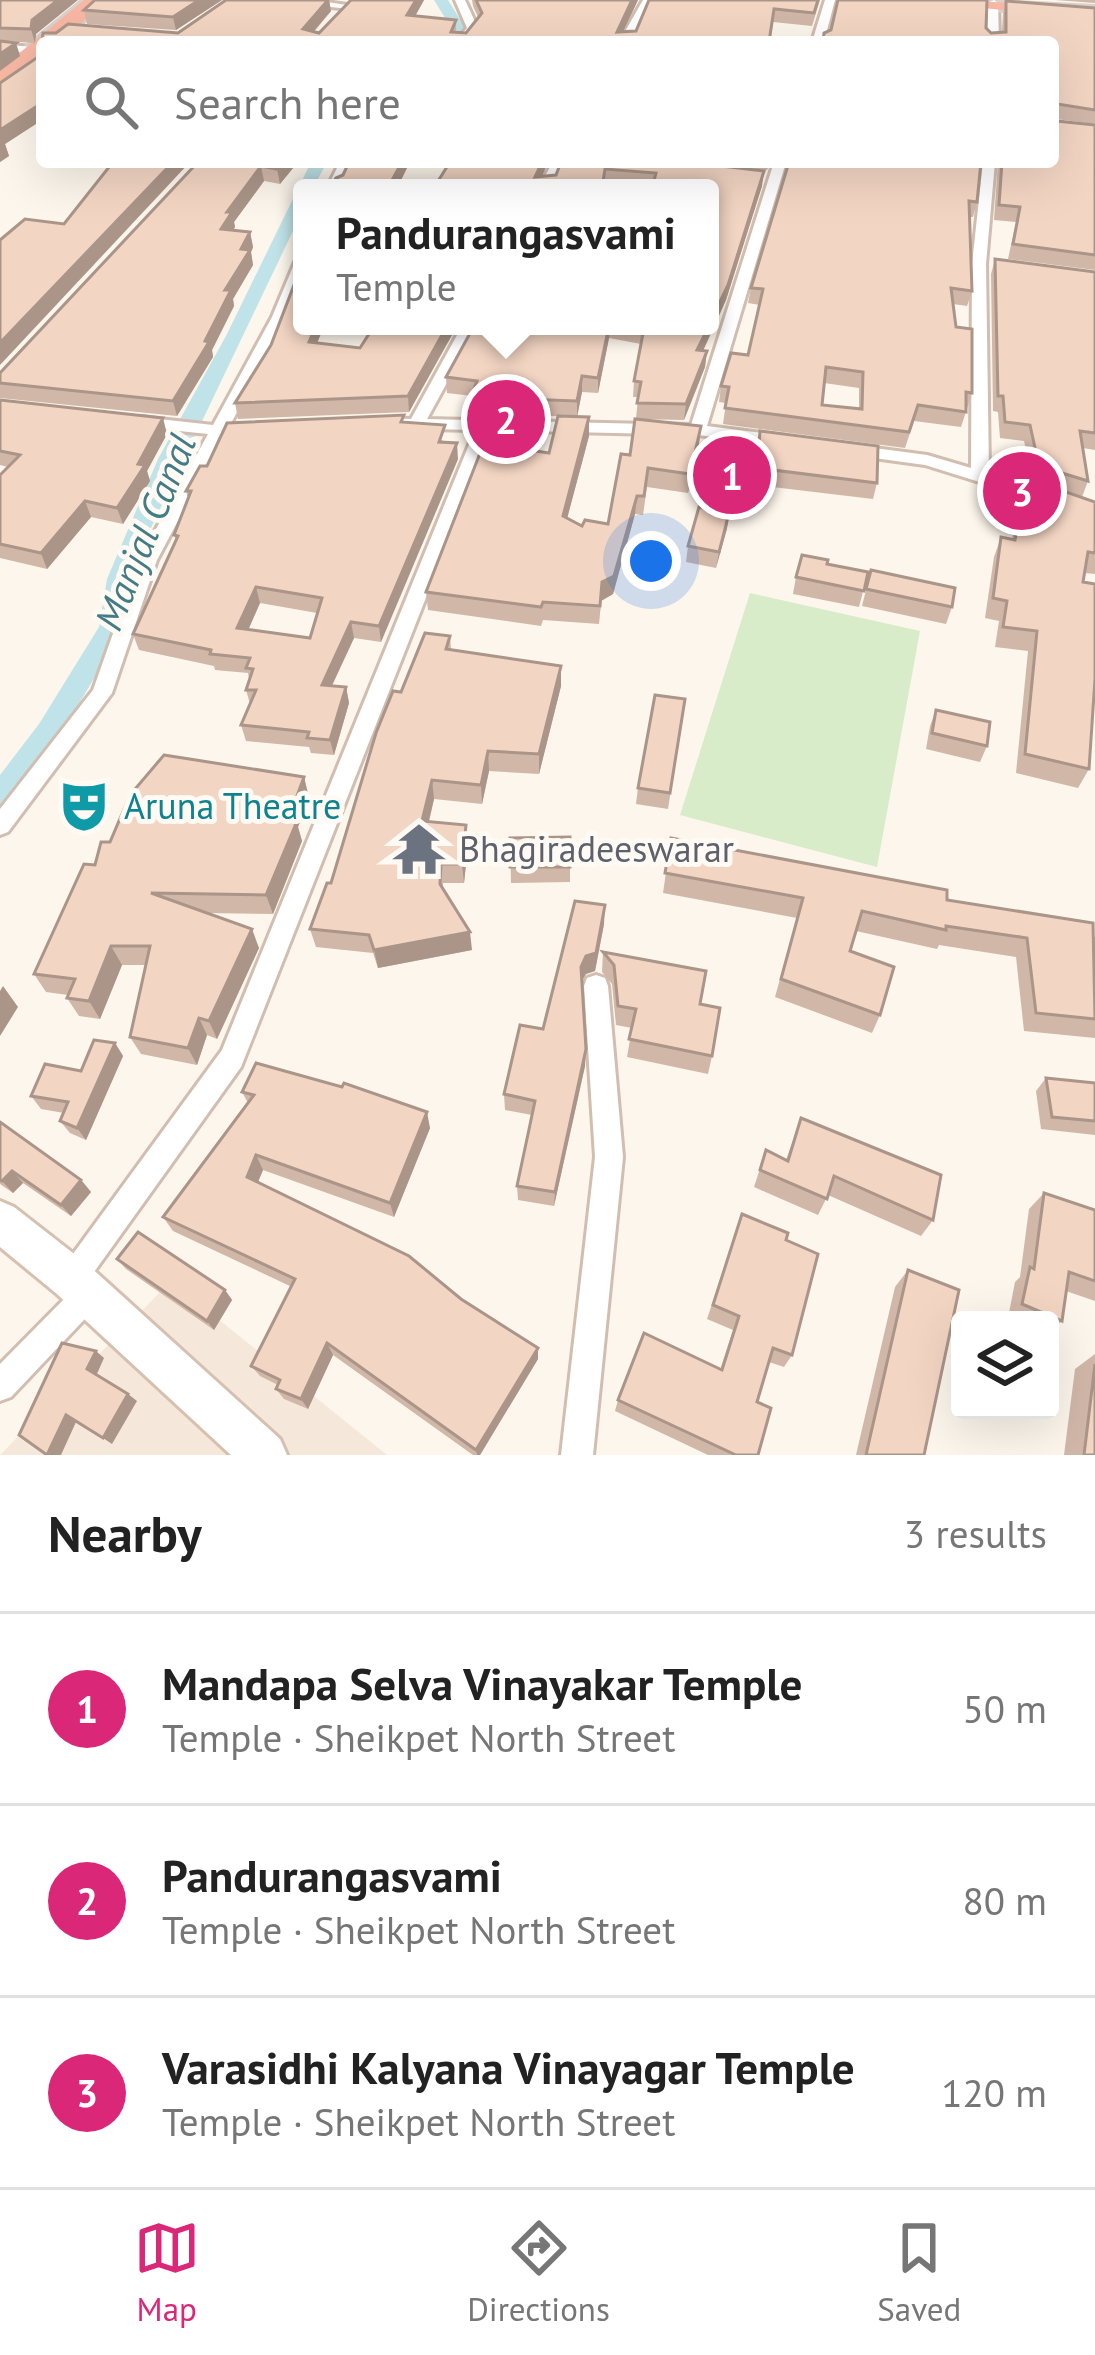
<!DOCTYPE html>
<meta charset="utf-8">
<style>
body{margin:0;font-family:"PT Sans",sans-serif;background:#f2f2f2;color:#222}
.controls{position:absolute;right:36px;bottom:36px;display:grid;overflow:hidden;border-radius:12px;box-shadow:0 12px 48px #0002}
.controls button{width:108px;height:108px;display:grid;place-items:center;padding:0;border:0;border-bottom:3px solid #e0e0e0;background:#fff;color:#222;font:60px sans-serif}
.you{position:absolute;left:651px;top:561px;width:42px;height:42px;margin:-30px;border:9px solid #fff;border-radius:50%;background:#1a73e8;box-shadow:0 0 0 18px #1a73e833}
.badge{display:grid;place-items:center;width:78px;height:78px;border-radius:50%;background:#db2777;color:#fff;font-size:39px;font-weight:700}
.pin{position:absolute;translate:-50% -50%;border:6px solid #fff;box-shadow:0 3px 12px #0006}
.popup{position:absolute;left:293px;top:179px;width:426px;height:156px;box-sizing:border-box;display:grid;place-content:center;border-radius:12px;background:#fff;filter:drop-shadow(0 3px 9px #0005);font-size:39px;white-space:nowrap;color:#767676}
.popup b{font-size:45px;color:#222}
.popup::after{content:'';position:absolute;left:50%;top:100%;margin-left:-24px;border:24px solid transparent;border-top-color:#fff}
.list{margin:0;padding:0;list-style:none}
h2{display:flex;justify-content:space-between;align-items:center;height:156px;margin:0;padding:0 48px;font-size:51px}
h2 small{font-size:39px;font-weight:400;color:#767676}
.list li{display:grid;grid-template-columns:78px 1fr auto;gap:36px;align-items:center;box-sizing:border-box;height:192px;padding:0 48px;border-top:3px solid #e0e0e0}
.list b{display:block;font-size:45px;white-space:nowrap}
.list p{margin:0;font-size:39px;white-space:nowrap;color:#767676}
.list em{font-size:39px;font-style:normal;color:#767676}
.icon{flex:none;width:66px;height:66px;fill:none;stroke:currentColor;stroke-width:2;stroke-linecap:round;stroke-linejoin:round}
.map{position:relative;flex:none;width:1095px;height:1455px;overflow:hidden}
.search{position:absolute;background:#fff;box-shadow:0 12px 48px #0002;left:36px;right:36px;top:36px;height:132px;display:flex;align-items:center;gap:30px;box-sizing:border-box;padding:0 42px;border-radius:12px;color:#767676;font-size:45px}
.sheet{height:732px;background:#fff}
nav{display:flex;justify-content:space-around;align-items:center;box-sizing:border-box;height:168px;border-top:3px solid #e0e0e0;background:#fff;font-size:33px;color:#767676}
nav a{display:grid;justify-items:center;gap:6px}
nav .on{color:#db2777}
.map>svg:first-child{display:block}
.residential{fill:#f5e8da}
.green{fill:#d8ecc9}
.lines{fill:none;stroke-linecap:round;stroke-linejoin:round}
.canal{fill:#bfe3e8;fill-rule:evenodd}
.street-casing{stroke:#d1beb0;stroke-width:6}
.secondary-casing{stroke:#d6c0b0;stroke-width:6}
.highway-casing{stroke:#dad1cd;stroke-width:6}
.street{fill:#fff;fill-rule:evenodd}
.secondary{fill:#fff;fill-rule:evenodd}
.highway{fill:#f7b7a3;fill-rule:evenodd}
.wall{fill:#d1b7a8;fill-rule:evenodd}
.shaded-wall{fill:#aa9588}
.building{fill:#f3d5c3;stroke:#aa9588;stroke-width:3;fill-rule:evenodd}
.labels{text-anchor:middle;stroke-width:10;stroke-linejoin:round;paint-order:stroke}
.culture-label{font-size:36px;fill:#0d838f;stroke:#fffaf3;text-anchor:start}
.worship-label{font-size:36px;fill:#5b616d;stroke:#fffaf3;text-anchor:start}
.water-label{font-size:39px;font-style:italic;fill:#437c86;stroke:#fffaf3}
</style>
<div class="map">
<svg width="1095" height="1455" viewBox="0 0 1095 1455">
<rect width="100%" height="100%" fill="#fdf6ec"/>
<polygon class="residential" points="171,1281 387,1455 0,1455"/>
<polygon class="green" points="750,593 920,631 877,867 680,815"/>
<g class="lines">
<g class="canal">
<polygon points="434,0 448,0 466,29 456,42 441,42 452,29"/>
<polygon points="311,162 327,162 313,188 302,188 302,212 149,532 131,579 124,627 59,738 10,804 0,807 0,775 39,724 99,627 107,579 158,459 226,336"/>
</g>
<g class="street-casing">
<g id="street">
<polygon points="268,0 313,0 354,6 349,9"/>
<polygon points="455,0 465,0 478,28 467,42 455,42 467,28"/>
<polygon points="643,0 653,0 631,42 619,42"/>
<polygon points="825,0 835,0 824,42 812,42"/>
<polygon points="994,0 998,3 999,42 987,42 988,3"/>
<polygon points="0,44 42,48 42,54 0,50"/>
<polygon points="340,162 352,162 341,188 327,188"/>
<polygon points="553,162 565,162 552,188 538,188"/>
<polygon points="774,162 786,162 707,426 786,436 794,441 786,446 698,435 492,430 241,1067 89,1279 99,1284 104,1294 99,1304 11,1397 0,1401 0,1364 70,1293 62,1289 57,1279 62,1269 222,1050 475,430 380,428 372,423 380,418 411,419 462,326 478,326 427,419 691,425"/>
<polygon points="983,162 995,162 986,264 989,473 1095,506 1095,518 925,465 852,455 844,450 852,445 927,455 971,468 972,264"/>
<path d="M302,258c0,55 -46,118 -72,167l23,-1 8,5 -8,5 -29,1 -67,125 -45,133 -104,139 -8,3v-26l93,-119 46,-130 69,-126 -67,-7 -8,-5 8,-5 72,8 59,-108 23,-55z"/>
<polygon points="596,975 605,978 608,986 623,1157 593,1455 561,1455 595,1157 584,986 587,978"/>
</g>
</g>
<g class="secondary-casing">
<polygon id="secondary" points="0,1201 14,1207 87,1264 280,1439 287,1455 231,1455 57,1294 0,1247"/>
</g>
<g class="highway-casing">
<g id="highway">
<polygon points="84,0 107,0 60,42 42,42 42,57 0,87 0,69"/>
<polygon points="953,0 1095,7 1095,19 963,6"/>
</g>
</g>
<use href="#street" class="street"/>
<use href="#secondary" class="secondary"/>
<use href="#highway" class="highway"/>
</g>
<g class="wall">
<polygon points="0,0 36,34 35,43 3,41 20,56 0,71"/>
<polygon points="95,0 222,0 176,30 87,24 84,10"/>
<polygon points="226,0 329,0 331,11 314,32 319,33 351,0 424,0 415,16 456,20 456,32 466,33 478,17 473,6 472,0 638,0 623,32 636,31 649,0 820,0 812,26 773,22 770,42 42,42 42,120 5,144 9,156 0,162 0,83 41,55 43,33 56,33 68,24 178,33"/>
<polygon points="1055,0 1095,0 1095,3"/>
<polygon points="1006,1 1095,8 1095,124 1056,119 1057,121 1095,125 1095,270 1008,259 1016,222 994,220 998,162 1053,162 1053,42 822,42 824,33 986,28 991,33 1002,32 1003,14"/>
<polygon points="198,162 298,162 280,184 264,181 234,222 235,227 233,230 250,232 253,247 251,252 253,265 233,299 234,306 212,350 213,357 177,416 0,398 0,373"/>
<polygon points="349,162 410,162 400,182 435,186 450,162 548,162 542,176 556,175 561,162 762,186 726,300 703,351 707,351 705,367 684,420 636,419 638,397 633,397 634,381 641,344 609,338 598,393 582,392 577,417 472,413 472,396 447,393 446,377 474,326 710,326 652,188 605,184 330,188 343,175"/>
<polygon points="692,162 771,162 767,170"/>
<path d="M789,162l188,40 -4,15h-4l3,74 -5,15 -14,-2 3,23 16,66 -11,34 -47,-6 -9,27 -182,-24 3,-21 -7,-1 2,-16 27,-31 12,-50 -12,-2 3,-15zM824,383l35,5v21l-37,-4z"/>
<polygon points="995,259 1095,272 1095,450 1083,448 1088,481 1082,497 1095,502 1095,574 1085,573 1083,582 1089,769 1078,788 1016,773 1028,651 995,647 999,621 985,618 994,557 1001,537 1012,539 1018,506 1026,486 1044,491 1046,486 1033,482 1024,441 1000,438 998,412 993,411 991,274"/>
<polygon points="302,326 324,326 317,343 360,348 374,326 457,326 409,412 238,419 235,403 271,345"/>
<polygon points="0,400 167,434 147,471 150,481 123,524 91,517 47,569 0,558 0,475 8,467 0,465"/>
<polygon points="589,417 589,436 567,518 582,526 608,524 630,455 701,426 688,493 647,487 643,515 635,514 613,594 601,601 599,624 543,620 541,626 428,610 426,592 549,453"/>
<path d="M404,422l42,20 12,17 -77,183 -27,-4 -22,48 14,1 3,16 -15,52 -23,-2 -2,-6 -63,-6 -5,-16 9,-21 -4,-14 3,-11 -1,-6 -33,-3 -1,-4 -75,-16 -6,-16 43,-93 -2,-6 14,-37 -2,-7 21,-25zM260,603l57,10 -7,25 -62,-8z"/>
<polygon points="760,431 877,483 873,499 755,485"/>
<polygon points="729,513 716,568 686,562 688,546"/>
<polygon points="827,564 868,572 859,607 793,594 796,577"/>
<polygon points="871,570 952,607 946,624 862,606"/>
<polygon points="450,636 451,650 561,686 539,774 489,771 482,804 434,799 429,822 466,825 468,845 464,883 443,883 443,889 472,950 378,968 373,953 316,947 310,929 331,883 401,692"/>
<polygon points="685,699 668,809 636,804 638,788"/>
<polygon points="936,710 987,746 980,762 926,749 930,726"/>
<polygon points="304,777 309,798 298,827 302,841 273,914 206,913 259,948 217,1039 207,1035 197,1065 141,1054 130,1037 146,965 122,965 100,1019 79,1016 67,998 68,995 46,992 34,974 110,842"/>
<polygon points="570,837 570,882 511,883 510,838"/>
<polygon points="671,838 947,900 1095,937 1095,1038 1024,1031 1016,957 939,945 937,949 856,931 850,951 880,1015 872,1033 775,997 797,918 663,893"/>
<polygon points="604,924 595,971 586,974 581,981 585,1066 554,1206 518,1200 517,1186 532,1115 505,1110 504,1094"/>
<polygon points="603,952 700,1004 712,1056 708,1074 627,1057 632,1028 616,1025 612,984 602,972"/>
<polygon points="115,1043 123,1056 86,1140 70,1133 60,1121 64,1113 41,1109 31,1096 81,1071"/>
<polygon points="1046,1078 1095,1083 1095,1135 1041,1129 1036,1091"/>
<polygon points="242,1092 430,1128 394,1217 263,1170 258,1182 461,1299 538,1359 480,1455 473,1455 333,1355 308,1409 284,1399 276,1389 278,1385 260,1376 251,1366 292,1287 173,1231 163,1217 248,1103"/>
<polygon points="801,1118 933,1220 921,1236 828,1195 818,1215 754,1187 766,1150 786,1160"/>
<polygon points="0,1122 81,1180 91,1192 71,1216 23,1183 13,1193 0,1184"/>
<polygon points="1044,1193 1095,1210 1095,1301 1066,1291 1062,1321 1050,1331 1050,1320 1013,1320 1008,1318 1015,1282 1020,1277 1029,1209"/>
<polygon points="742,1214 786,1240 792,1355 784,1367 769,1362 757,1402 758,1455 708,1455 615,1411 618,1400 720,1370 733,1330 707,1319"/>
<polygon points="117,1259 225,1290 232,1300 214,1330 126,1269"/>
<polygon points="908,1270 924,1455 856,1455 895,1287"/>
<polygon points="1095,1354 1095,1455 1064,1455 1075,1369"/>
</g>
<g class="shaded-wall">
<polygon points="58,0 78,0 36,34 35,43 31,29 32,20"/>
<polygon points="199,0 222,0 176,30 173,17"/>
<polygon points="328,0 329,0 331,11 304,42 303,29"/>
<polygon points="416,0 424,0 408,29 407,15"/>
<polygon points="632,0 638,0 618,42 617,32"/>
<polygon points="16,43 20,56 0,71 0,54"/>
<polygon points="42,103 42,120 5,144 9,156 0,162 0,130"/>
<polygon points="173,162 190,162 0,365 0,343"/>
<polygon points="283,162 298,162 280,184 277,169"/>
<polygon points="402,162 410,162 397,188 391,182"/>
<polygon points="542,162 548,162 537,188 535,177"/>
<polygon points="261,166 264,181 234,222 235,227 224,244 221,229 227,212"/>
<polygon points="764,171 762,186 726,300 696,366 697,350 710,326"/>
<polygon points="250,232 253,247 251,252 253,265 233,299 234,306 212,350 213,357 177,416 173,401 205,341 241,249"/>
<polygon points="316,326 324,326 311,358 309,342"/>
<polygon points="447,326 457,326 409,412 408,396"/>
<polygon points="610,326 609,338 598,393 598,378"/>
<polygon points="707,351 705,367 684,420 686,404"/>
<polygon points="582,376 582,392 577,417 577,401"/>
<polygon points="589,417 589,436 563,534 563,516"/>
<polygon points="163,418 167,434 147,471 150,481 123,524 117,508 138,464"/>
<polygon points="701,426 699,444 688,493 690,474"/>
<polygon points="457,443 458,459 381,642 379,626"/>
<polygon points="637,496 635,514 613,594 601,601 599,624 602,582"/>
<polygon points="85,501 91,517 47,569 41,553"/>
<polygon points="729,513 727,529 716,568 719,552"/>
<polygon points="256,587 260,603 242,644 237,628"/>
<polygon points="351,622 354,638 325,700 322,685"/>
<polygon points="561,666 561,686 539,774 539,754"/>
<polygon points="346,687 349,703 334,755 330,740"/>
<polygon points="488,751 489,771 482,804 481,785"/>
<polygon points="304,777 309,798 298,827 302,841 273,914 266,895 288,820"/>
<polygon points="432,780 434,799 424,841 422,821"/>
<polygon points="466,825 468,845 464,883 462,864"/>
<polygon points="605,905 604,924 595,971 586,974 580,984 581,967"/>
<polygon points="252,929 259,948 217,1039 209,1021"/>
<polygon points="470,932 472,950 378,968 374,950"/>
<polygon points="111,946 122,965 100,1019 89,1001"/>
<polygon points="3,986 18,1007 0,1036 0,991"/>
<polygon points="199,1018 207,1035 197,1065 188,1048"/>
<polygon points="115,1043 123,1056 86,1140 77,1128"/>
<polygon points="586,1049 585,1066 554,1206 555,1192"/>
<polygon points="427,1112 430,1128 394,1217 390,1203"/>
<polygon points="256,1155 263,1170 254,1191 247,1177"/>
<polygon points="12,1171 23,1183 13,1193 2,1181"/>
<polygon points="81,1180 91,1192 71,1216 61,1205"/>
<polygon points="225,1290 232,1300 214,1330 207,1321"/>
<polygon points="327,1343 333,1355 308,1409 301,1399"/>
<polygon points="538,1348 538,1359 480,1455 477,1455 476,1450"/>
<polygon points="96,1351 104,1358 96,1376 87,1369"/>
<polygon points="128,1394 137,1401 112,1444 103,1438"/>
<polygon points="66,1415 76,1422 61,1455 48,1455"/>
</g>
<g class="building">
<polygon points="0,0 58,0 32,20 31,29 0,28"/>
<polygon points="95,0 199,0 173,17 84,10"/>
<polygon points="226,0 328,0 303,29 319,33 351,0 416,0 407,15 456,20 451,32 466,33 482,13 476,0 632,0 617,32 636,31 649,0 818,0 814,13 774,9 769,42 42,42 42,103 0,130 0,83 41,55 43,33 56,33 68,24 178,33"/>
<polygon points="838,0 987,0 986,28 991,33 1006,32 1006,1 1095,8 1095,110 1058,104 1053,109 1053,42 823,42 824,33 831,30"/>
<polygon points="0,41 16,43 0,54"/>
<polygon points="1053,109 1057,121 1095,125 1095,255 1013,244 1020,207 999,205 1002,162 1053,162"/>
<polygon points="113,162 173,162 0,343 0,240 25,219 64,224"/>
<polygon points="198,162 283,162 277,169 261,166 227,212 232,212 221,229 250,232 241,249 250,250 225,290 231,290 205,341 209,342 173,401 0,383 0,373"/>
<polygon points="349,162 402,162 391,182 435,186 450,162 542,162 535,177 556,175 561,162 687,162 764,171 728,285 710,323 710,188 652,188 656,173 605,169 602,188 330,188 336,178 343,175"/>
<path d="M789,162h192l-4,40 -8,-1 3,90 -21,-3 5,39 16,2v64l-6,-1v20l-48,-7 -9,27 -184,-24 4,-21 -8,-1 10,-33 17,2 15,-66 -12,-1zM826,367l37,5 -1,37 -40,-4z"/>
<polygon points="995,259 1095,272 1095,433 1080,431 1088,481 1039,466 1030,425 1005,422 1003,396 998,396"/>
<polygon points="302,264 302,326 316,326 309,342 360,348 374,326 447,326 408,396 235,403 271,345"/>
<polygon points="474,326 609,326 598,378 582,376 577,401 471,397 477,381 446,377"/>
<polygon points="631,326 709,326 697,350 707,351 686,404 637,403 641,382 634,381 644,328"/>
<polygon points="0,400 163,418 138,464 145,465 117,508 85,501 41,553 0,544 0,475 20,455 0,451"/>
<path d="M404,415l-3,7 44,3 -6,17 18,1 -78,183 -28,-4 -29,63 24,2 -16,53 -23,-2 2,-6 -68,-7 15,-35h-10l7,-21 -7,-1 4,-10 -40,-4 1,-4 -78,-16 45,-98 -4,-1 17,-44h-5l14,-25h7l20,-43zM256,587l66,11 -12,40 -73,-10z"/>
<polygon points="558,416 589,417 563,516 582,526 585,520 608,524 621,454 630,455 635,419 701,426 690,474 648,468 644,496 637,496 614,576 602,582 600,606 543,602 541,607 426,592 484,443 549,453"/>
<polygon points="760,431 878,446 877,483 757,468"/>
<polygon points="1046,485 1095,502 1095,553 1088,552 1083,582 1095,584 1095,679 1089,769 1025,754 1037,631 1003,627 1007,601 993,598 1001,537 1015,540 1026,486 1047,492"/>
<polygon points="699,507 729,513 719,552 688,546"/>
<polygon points="802,555 828,560 827,564 868,572 864,591 796,577"/>
<polygon points="871,570 955,588 952,607 866,589"/>
<polygon points="425,633 450,636 446,649 561,666 539,754 488,751 481,785 432,780 422,821 466,825 462,864 441,864 440,884 470,932 374,950 369,935 310,929 327,883 331,883 376,733 393,691 401,692"/>
<polygon points="655,695 685,699 670,793 638,788"/>
<polygon points="936,710 990,722 987,746 932,733"/>
<polygon points="164,755 304,777 288,820 296,821 295,826 266,895 151,893 252,929 209,1021 199,1018 188,1048 130,1037 150,946 111,946 89,1001 67,998 75,979 34,974 84,864 95,865 101,842 110,842 130,795"/>
<polygon points="570,837 570,867 510,867 510,838"/>
<polygon points="671,838 947,890 947,900 1093,923 1095,1019 1036,1013 1027,938 946,926 946,930 862,911 850,951 894,967 880,1015 781,979 803,898 665,873"/>
<polygon points="575,901 605,905 596,953 586,956 581,967 586,1049 555,1192 517,1186 535,1101 504,1094 520,1025 543,1029"/>
<polygon points="603,952 706,971 700,1004 720,1008 712,1056 629,1039 636,1009 618,1006 614,965"/>
<polygon points="94,1040 115,1043 77,1128 60,1121 68,1102 31,1096 45,1064 81,1071"/>
<polygon points="256,1063 342,1087 344,1083 427,1112 390,1203 256,1155 247,1177 409,1256 461,1299 538,1348 476,1450 327,1343 301,1399 276,1389 280,1380 251,1366 295,1279 163,1217 254,1095 242,1092"/>
<polygon points="1046,1078 1095,1083 1095,1121 1052,1117"/>
<polygon points="801,1118 941,1175 933,1220 834,1176 827,1199 760,1170 766,1150 788,1161"/>
<polygon points="0,1122 81,1180 61,1205 12,1171 2,1181 0,1180"/>
<polygon points="1044,1193 1095,1210 1095,1281 1069,1272 1062,1321 1022,1304 1030,1267 1034,1269"/>
<polygon points="742,1214 788,1233 786,1240 818,1254 792,1355 773,1348 757,1402 771,1408 758,1455 736,1455 618,1400 644,1333 722,1370 739,1316 713,1305"/>
<polygon points="138,1232 225,1290 207,1321 117,1259"/>
<polygon points="908,1270 959,1290 924,1455 866,1455"/>
<polygon points="62,1343 96,1351 87,1369 128,1394 103,1438 66,1415 47,1455 19,1435"/>
<polygon points="1095,1364 1095,1455 1084,1455"/>
</g>
<defs>
<g id="theatre-bare" transform="scale(4.14)"><path d="M-5-5.5Q0-4 5-5.5V0Q5 5 0 6Q-5 5-5 0ZM-3.3-2.5H-1v1.5H-3.3ZM1-2.5H3.3v1.5H1ZM-2.8 1Q0 5.5 2.8 1Z" fill="#0f9aa8" stroke="#fffaf3" stroke-width="2.5" paint-order="stroke"/></g>
<g id="temple-bare" transform="scale(4.14)"><path d="M0-6L5-2H3V0L6.5 2.5H4V6H1.5V3h-3V6H-4V2.5H-6.5L-3 0V-2H-5Z" fill="#6b7280" stroke="#fffaf3" stroke-width="2.5" paint-order="stroke"/></g>
</defs>
<g fill-rule="evenodd">
<use href="#theatre-bare" x="84" y="806"/>
<use href="#temple-bare" x="419" y="849"/>
</g>
<g class="labels">
<g class="culture-label">
<text x="124" y="819">Aruna Theatre</text>
</g>
<g class="worship-label">
<text x="459" y="862">Bhagiradeeswarar</text>
</g>
<g class="water-label">
<text transform="translate(145 532) rotate(-68)" y="14">Manjal Canal</text>
</g>
</g>
</svg>
<div class="controls">
<button><svg class="icon" aria-label="layers" viewBox="0 0 24 24"><path d="M12 4l9 5-9 5-9-5zM3 14l9 5 9-5"/></svg></button>
</div>
<div class="you"></div>
<div class="pin badge" style="left:732px;top:475px">1</div>
<div class="pin badge" style="left:506px;top:419px">2</div>
<div class="popup"><b>Pandurangasvami</b>Temple</div>
<div class="pin badge" style="left:1022px;top:491px">3</div>
<div class="search"><svg class="icon" aria-label="search" viewBox="0 0 24 24"><circle cx="10" cy="10" r="6"/><path d="M15 15l6 6"/></svg>Search here</div>
</div>
<section class="sheet">
<h2>Nearby<small>3 results</small></h2>
<ul class="list">
<li><span class="badge">1</span><div><b>Mandapa Selva Vinayakar Temple</b><p>Temple · Sheikpet North Street</p></div><em>50 m</em></li>
<li><span class="badge">2</span><div><b>Pandurangasvami</b><p>Temple · Sheikpet North Street</p></div><em>80 m</em></li>
<li><span class="badge">3</span><div><b>Varasidhi Kalyana Vinayagar Temple</b><p>Temple · Sheikpet North Street</p></div><em>120 m</em></li>
</ul>
</section>
<nav>
<a class="on"><svg class="icon" aria-label="map" viewBox="0 0 24 24"><path d="M3 6l6-2 6 2 6-2v14l-6 2-6-2-6 2zM9 4v14M15 6v14"/></svg>Map</a>
<a><svg class="icon" aria-label="directions" viewBox="0 0 24 24"><path d="M12 3l9 9-9 9-9-9zM9 14v-3h6M13 9l2 2-2 2"/></svg>Directions</a>
<a><svg class="icon" aria-label="saved" viewBox="0 0 24 24"><path d="M7 4h10v16l-5-4-5 4z"/></svg>Saved</a>
</nav>
